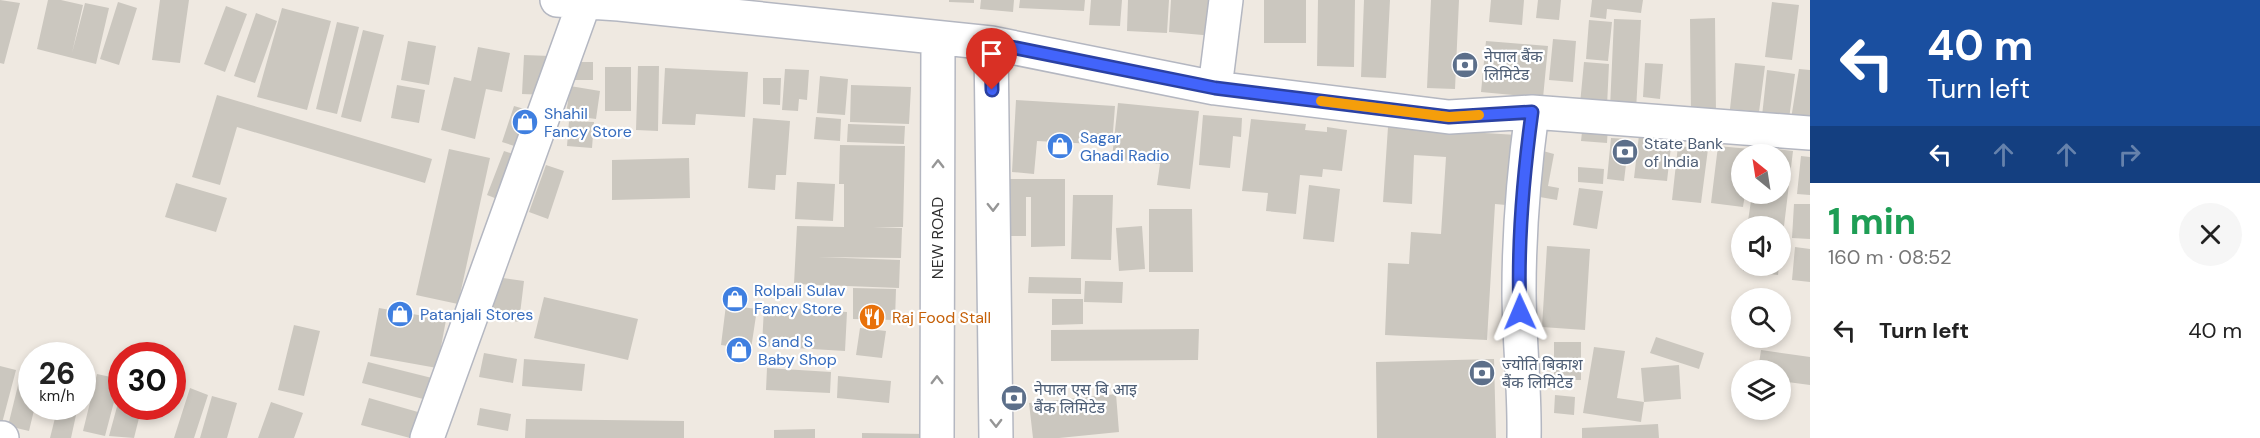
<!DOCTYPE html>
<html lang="en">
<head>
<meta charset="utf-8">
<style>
	body { margin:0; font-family:"DM Sans","Noto Sans Devanagari",sans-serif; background:#f6f6f6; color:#222; height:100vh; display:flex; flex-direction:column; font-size:22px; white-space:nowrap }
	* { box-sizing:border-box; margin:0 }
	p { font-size:20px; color:#767676 }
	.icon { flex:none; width:33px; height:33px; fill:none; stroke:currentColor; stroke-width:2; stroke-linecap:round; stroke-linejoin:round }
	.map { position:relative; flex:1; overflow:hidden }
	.sheet { display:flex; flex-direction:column; background:#fff; width:450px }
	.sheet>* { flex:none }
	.top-card { background:#1a4fa0; color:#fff; overflow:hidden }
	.needle { width:39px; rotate:330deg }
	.controls { position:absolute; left:1731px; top:144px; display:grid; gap:12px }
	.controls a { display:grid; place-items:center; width:60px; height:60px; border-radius:50%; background:#fff; box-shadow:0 3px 9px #0003; font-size:30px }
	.speed { position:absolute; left:18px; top:342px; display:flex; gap:12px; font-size:30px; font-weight:700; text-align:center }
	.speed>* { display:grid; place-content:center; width:78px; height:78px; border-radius:50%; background:#fff; box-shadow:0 3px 9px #0003; line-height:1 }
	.speed small { font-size:15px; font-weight:400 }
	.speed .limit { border:9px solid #d22; background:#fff; color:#111 }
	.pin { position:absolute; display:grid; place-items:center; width:51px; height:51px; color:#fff; margin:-62px -26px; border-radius:50% 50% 50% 0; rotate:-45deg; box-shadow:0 0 6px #0007 }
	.pin .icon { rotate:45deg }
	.me { position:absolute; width:66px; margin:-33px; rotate:359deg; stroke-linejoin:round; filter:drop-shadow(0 0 4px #0008) }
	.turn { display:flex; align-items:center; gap:21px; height:126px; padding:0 18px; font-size:27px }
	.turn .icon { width:78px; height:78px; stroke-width:2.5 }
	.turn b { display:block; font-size:42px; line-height:51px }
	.lanes { display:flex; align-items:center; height:57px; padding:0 18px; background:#0003; justify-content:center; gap:30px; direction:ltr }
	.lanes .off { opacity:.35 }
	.round { display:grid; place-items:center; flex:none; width:63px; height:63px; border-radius:32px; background:#f6f6f6 }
	.head { display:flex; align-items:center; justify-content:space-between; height:102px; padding:0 18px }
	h1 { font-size:36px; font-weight:800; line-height:45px; color:#1e9e55 }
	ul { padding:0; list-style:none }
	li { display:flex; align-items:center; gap:18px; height:90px; padding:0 18px }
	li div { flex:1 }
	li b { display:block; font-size:22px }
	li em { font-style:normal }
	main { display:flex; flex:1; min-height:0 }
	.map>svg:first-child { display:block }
</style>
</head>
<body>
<main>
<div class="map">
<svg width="1810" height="438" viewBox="0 0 1810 438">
	<rect width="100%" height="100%" fill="#efe9e1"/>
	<path fill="#cbc7bf" d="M0,0L20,3L4,64L0,63Z
		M48,0H61L83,5L72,53L85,3L109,8L96,64L37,49Z
		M160,0H189L180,63L152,60Z
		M949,0H974V3L949,2Z
		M981,0H1014L1013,12L980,9Z
		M1020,0H1085L1084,11L1019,8Z
		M1091,0H1122L1120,26L1089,25Z
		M1128,0H1169L1167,33L1127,31Z
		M1171,0H1217L1214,36L1169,32Z
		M1264,0H1306V43H1264Z
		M1318,0H1355L1354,67L1317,66Z
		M1364,0H1390L1386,78L1361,77Z
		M1431,0H1459L1455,89L1427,88Z
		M1491,0H1524L1522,25L1489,22Z
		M1538,0H1561L1559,20L1536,18Z
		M1592,0H1643L1641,13L1607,9L1606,19L1590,17Z
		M118,2L137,8L119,65L100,59Z
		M1772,2L1799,5L1792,60L1765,57Z
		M226,6L247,14L225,72L204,64Z
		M282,8L331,21L307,110L257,97Z
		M256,13L277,21L255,83L234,76Z
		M1715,18L1716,115H1691L1690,19Z
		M1614,19L1641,20L1636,110L1610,108Z
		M1589,20L1612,22L1608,61L1586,59Z
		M337,22L359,27L337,114L316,109Z
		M363,30L384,35L361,122L341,117Z
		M1553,39L1576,41L1573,82L1549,80Z
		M408,41L436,46L429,85L401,80Z
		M1486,41L1548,46L1543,98L1481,92Z
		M478,47L510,53L502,92L486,89L475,139L441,130L454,77L471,81Z
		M524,55L550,56L548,95L522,94Z
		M569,62H593V80H569Z
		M1584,62L1609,64L1607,106L1580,104Z
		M1645,63L1663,64L1660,99L1643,97Z
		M1735,63L1765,66L1759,112L1730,109Z
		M638,66H659L658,131L636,130Z
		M605,67H631V111H605Z
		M665,68L748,72L745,117L696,114L695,125L662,124Z
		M785,69L809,70L807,100L799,99L798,111L782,110Z
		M1799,69L1810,70V122L1791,119Z
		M1767,70L1795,74L1789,119L1762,116Z
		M820,76L848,79L845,115L817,113Z
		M763,78H781L780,105L763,104Z
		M397,85L425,90L419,123L391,118Z
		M851,85L911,87L909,124L850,122Z
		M570,86L600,91L596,119L566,115Z
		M217,95L432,159L425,183L237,127L220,185L192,177Z
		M1016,100L1115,106L1112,145L1037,141L1034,174L1012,172Z
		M1118,103L1199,111L1190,189L1157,185L1160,164L1112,158Z
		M514,106L535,112L524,149L502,142Z
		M1203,115L1242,118L1241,137L1233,136L1230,168L1199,165Z
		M816,117L841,119L840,141L814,139Z
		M753,118L790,121L786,175H776L775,190L748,188Z
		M1251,119L1306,124L1305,130L1327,132V127L1347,130L1342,171L1323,169L1322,177L1300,175L1296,214L1266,211L1268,193L1242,191Z
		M569,121L594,122L592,148L567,146Z
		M1583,123L1608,125L1607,143L1581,141Z
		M848,124L905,126L904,144L847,142Z
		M1388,127L1517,135L1514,176H1508L1506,205L1495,204L1487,340L1385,335L1388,263L1409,264L1411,232L1441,234L1446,157L1414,155L1412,204L1383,202Z
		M1639,135L1672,138L1667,181L1634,178Z
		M1611,138L1629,139L1624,181L1607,179Z
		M840,145L905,146L903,227H873L902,228L901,258L818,257L900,260L899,288L794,284L797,226L844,227V184H839Z
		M1678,146L1708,149L1701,203L1672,200Z
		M1718,146L1750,149V154H1742V194H1745L1743,207L1711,203Z
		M1757,147L1793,151L1784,226L1748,221L1752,194H1780V154H1756Z
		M449,149L490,158L458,304L416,295Z
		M504,151L522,157L505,202L487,195Z
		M1543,151L1554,154L1548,186L1559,188L1557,200L1534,196Z
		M1801,156L1810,157V195L1797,194Z
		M689,158L690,198L612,200V160Z
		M546,165L564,171L548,219L529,212Z
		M1578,167L1604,169L1603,184L1578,182Z
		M1009,179H1065V246L1031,247V197H1026V236H1009Z
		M797,182L835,184L833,221L795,219Z
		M176,183L227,198L216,232L165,217Z
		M1309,185L1340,189L1334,242L1303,239Z
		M1579,188L1603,191L1597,229L1573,225Z
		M1073,195H1113L1111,260L1071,259Z
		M1794,204H1810V239L1792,238Z
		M1149,209H1192L1193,272H1149Z
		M1748,223L1767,225V226H1748Z
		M1142,226L1145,269L1119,271L1116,228Z
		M1780,226L1784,227L1782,243H1780Z
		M1547,246L1590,249L1585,330L1542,327Z
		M1795,247L1810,249V282L1792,280Z
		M1743,266H1779L1778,275L1743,271Z
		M496,277L524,281L519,322L490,318Z
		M1029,277L1081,278V294L1028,293Z
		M1085,281L1123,282L1122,303L1084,302Z
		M853,288L896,289L895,320L853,319Z
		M544,297L638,319L628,360L534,338Z
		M1052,299H1083V324L1052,325Z
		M726,305L757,309L751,349L721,345Z
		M764,307L847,312L845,351L762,346Z
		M379,308L446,320L437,368L370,356Z
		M294,325L320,331L304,396L278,390Z
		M860,328L886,331L882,358L856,355Z
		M1199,329L1198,360L1051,361V330Z
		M1656,337L1704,353L1699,369L1650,353Z
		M1554,342H1581V380H1554Z
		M1594,347L1625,351L1617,398L1644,402L1641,422L1583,413Z
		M1761,350L1810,357V385L1780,381V370H1758Z
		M484,353L517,359L513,383L479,377Z
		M524,359L585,364L582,391L522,386Z
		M1494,359L1496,438H1377L1376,362Z
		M368,362L432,378L427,400L362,383Z
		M23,365L32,367V406H35L29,431L8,426Z
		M1679,365L1681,399L1644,402L1641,368Z
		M0,366L16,370L1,427H0Z
		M767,368L831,372L830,393L766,390Z
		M97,374L120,379L105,436L83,431Z
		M838,376L891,381L889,403L837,398Z
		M190,388L208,395L194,438H174Z
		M121,392L122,406H142L134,438L109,436Z
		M1116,394L1119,432L1059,438H1033L1029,403Z
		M1555,395L1575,397L1574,415L1554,413Z
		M212,396L237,403L227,438H200Z
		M369,398L418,412L410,438L361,425Z
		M271,402L303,413L294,438H258Z
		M58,406H78L71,438H50Z
		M480,408L511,414L508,431L477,425Z
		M526,419L684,421V438H525Z
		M1658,424L1659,438H1582V428Z
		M815,429V438H774V430Z
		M862,433L926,434V438H862Z"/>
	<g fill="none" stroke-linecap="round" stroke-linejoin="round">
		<defs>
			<path id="minor" d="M557,0L619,4L991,43L1215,88L1449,117L1532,112L1810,133
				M991,43L996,438
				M1215,88L1226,0
				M0,438H2
				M427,438L584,3
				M937,438L938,39
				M1524,438C1525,389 1519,340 1519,291C1519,231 1524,171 1532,112"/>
		</defs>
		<use href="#minor" stroke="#b4b7c1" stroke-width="36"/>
		<use href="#minor" stroke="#fff" stroke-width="33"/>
	</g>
	<defs><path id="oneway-chevron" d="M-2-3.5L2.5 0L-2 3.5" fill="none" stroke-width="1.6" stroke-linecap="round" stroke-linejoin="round" transform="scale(1.5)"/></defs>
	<g stroke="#969696">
		<use href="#oneway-chevron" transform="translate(938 164) rotate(-90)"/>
		<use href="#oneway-chevron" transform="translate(993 207) rotate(89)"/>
		<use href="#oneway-chevron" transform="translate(937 380) rotate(-90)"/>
		<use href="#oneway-chevron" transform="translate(996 423) rotate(89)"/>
	</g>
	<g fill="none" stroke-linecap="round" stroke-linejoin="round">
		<defs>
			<path id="route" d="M992,90L991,43L1215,88L1255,93L1449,117L1532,112C1523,178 1517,246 1520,312"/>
		</defs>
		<use href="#route" stroke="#2b41a3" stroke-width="15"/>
		<use href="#route" stroke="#4264fb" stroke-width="10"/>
		<path stroke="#f59e0b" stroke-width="10" d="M1321,101L1449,117L1479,115"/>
	</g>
	<defs>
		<symbol id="bank-disc" viewBox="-11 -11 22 22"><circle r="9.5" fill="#5c6f8a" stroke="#fff"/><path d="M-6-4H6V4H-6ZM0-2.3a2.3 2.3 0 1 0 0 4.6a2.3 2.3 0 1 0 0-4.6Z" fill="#fff"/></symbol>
		<symbol id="shop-disc" viewBox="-11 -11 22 22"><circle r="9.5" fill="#3f7fe0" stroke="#fff"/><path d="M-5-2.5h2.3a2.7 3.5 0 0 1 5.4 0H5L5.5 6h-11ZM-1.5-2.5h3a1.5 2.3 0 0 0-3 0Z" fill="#fff"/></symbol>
		<symbol id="restaurant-disc" viewBox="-11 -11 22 22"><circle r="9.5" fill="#e8710a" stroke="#fff"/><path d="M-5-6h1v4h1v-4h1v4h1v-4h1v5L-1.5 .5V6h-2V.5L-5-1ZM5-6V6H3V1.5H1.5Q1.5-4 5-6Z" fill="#fff"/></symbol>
	</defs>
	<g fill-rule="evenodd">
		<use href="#bank-disc" x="1450" y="50" width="30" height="30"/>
		<use href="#shop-disc" x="510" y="107" width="30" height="30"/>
		<use href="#shop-disc" x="1045" y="131" width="30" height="30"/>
		<use href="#bank-disc" x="1610" y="137" width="30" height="30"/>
		<use href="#shop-disc" x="720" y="284" width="30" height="30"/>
		<use href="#shop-disc" x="385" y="299" width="30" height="30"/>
		<use href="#restaurant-disc" x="857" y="302" width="30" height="30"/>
		<use href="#shop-disc" x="724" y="335" width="30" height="30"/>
		<use href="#bank-disc" x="1467" y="358" width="30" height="30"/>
		<use href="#bank-disc" x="999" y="383" width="30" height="30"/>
	</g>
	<g text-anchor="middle" stroke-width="4.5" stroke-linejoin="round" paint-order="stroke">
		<g font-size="16" fill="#4e5e75" stroke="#fff" text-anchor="start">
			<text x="1484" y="62">नेपाल बैंक<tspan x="1484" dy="18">लिमिटेड</tspan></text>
			<text x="1644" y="149">State Bank<tspan x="1644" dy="18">of India</tspan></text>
			<text x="1502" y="370">ज्योति बिकाश<tspan x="1502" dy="18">बैंक लिमिटेड</tspan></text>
			<text x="1034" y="395">नेपाल एस बि आइ<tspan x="1034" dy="18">बैंक लिमिटेड</tspan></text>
		</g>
		<g font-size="16" fill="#366cbe" stroke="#fff" text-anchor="start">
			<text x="544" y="119">Shahil<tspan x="544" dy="18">Fancy Store</tspan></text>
			<text x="1080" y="143">Sagar<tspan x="1080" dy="18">Ghadi Radio</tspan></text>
			<text x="754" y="296">Rolpali Sulav<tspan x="754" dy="18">Fancy Store</tspan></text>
			<text x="420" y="320">Patanjali Stores</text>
			<text x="758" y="347">S and S<tspan x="758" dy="18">Baby Shop</tspan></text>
		</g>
		<g font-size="16" fill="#2e2e2e" stroke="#fff">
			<text transform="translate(937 238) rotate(-90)" y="6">NEW ROAD</text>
		</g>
		<g font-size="16" fill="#c56008" stroke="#fff" text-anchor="start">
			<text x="892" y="323">Raj Food Stall</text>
		</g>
	</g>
</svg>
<div class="controls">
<a><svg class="needle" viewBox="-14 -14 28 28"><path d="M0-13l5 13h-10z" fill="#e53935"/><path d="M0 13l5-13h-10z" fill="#767676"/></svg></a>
<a><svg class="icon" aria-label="sound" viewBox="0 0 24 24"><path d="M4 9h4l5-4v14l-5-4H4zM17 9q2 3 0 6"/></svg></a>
<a><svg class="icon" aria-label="search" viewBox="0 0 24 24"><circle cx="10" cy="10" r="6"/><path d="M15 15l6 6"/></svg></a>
<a><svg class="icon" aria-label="layers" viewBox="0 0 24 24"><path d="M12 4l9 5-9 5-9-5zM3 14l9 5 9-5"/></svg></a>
</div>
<div class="speed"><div>26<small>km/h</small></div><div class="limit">30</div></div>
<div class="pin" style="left:992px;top:90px;background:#d93025"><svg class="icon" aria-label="arrive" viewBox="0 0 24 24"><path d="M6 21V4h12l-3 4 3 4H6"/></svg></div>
<svg class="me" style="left:1520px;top:312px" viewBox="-20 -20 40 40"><path d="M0-17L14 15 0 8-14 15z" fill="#4264fb" stroke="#fff" stroke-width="4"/></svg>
</div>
<section class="sheet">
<div class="top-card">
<div class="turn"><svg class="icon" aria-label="left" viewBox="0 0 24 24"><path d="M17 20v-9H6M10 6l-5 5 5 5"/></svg><div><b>40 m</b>Turn left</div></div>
<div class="lanes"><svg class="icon" aria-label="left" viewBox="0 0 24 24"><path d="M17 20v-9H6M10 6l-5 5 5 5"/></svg><svg class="icon off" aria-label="ahead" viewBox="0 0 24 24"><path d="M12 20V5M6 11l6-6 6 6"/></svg><svg class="icon off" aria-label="ahead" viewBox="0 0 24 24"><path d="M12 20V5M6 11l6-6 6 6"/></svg><svg class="icon off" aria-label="right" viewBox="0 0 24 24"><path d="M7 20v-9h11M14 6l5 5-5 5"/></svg></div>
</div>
<div class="head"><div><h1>1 min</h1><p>160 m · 08:52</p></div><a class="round"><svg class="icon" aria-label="close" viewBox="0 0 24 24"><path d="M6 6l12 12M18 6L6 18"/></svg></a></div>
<ul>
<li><svg class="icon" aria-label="left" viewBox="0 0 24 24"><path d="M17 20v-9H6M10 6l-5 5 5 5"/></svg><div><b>Turn left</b></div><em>40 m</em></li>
</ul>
</section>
</main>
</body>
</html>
